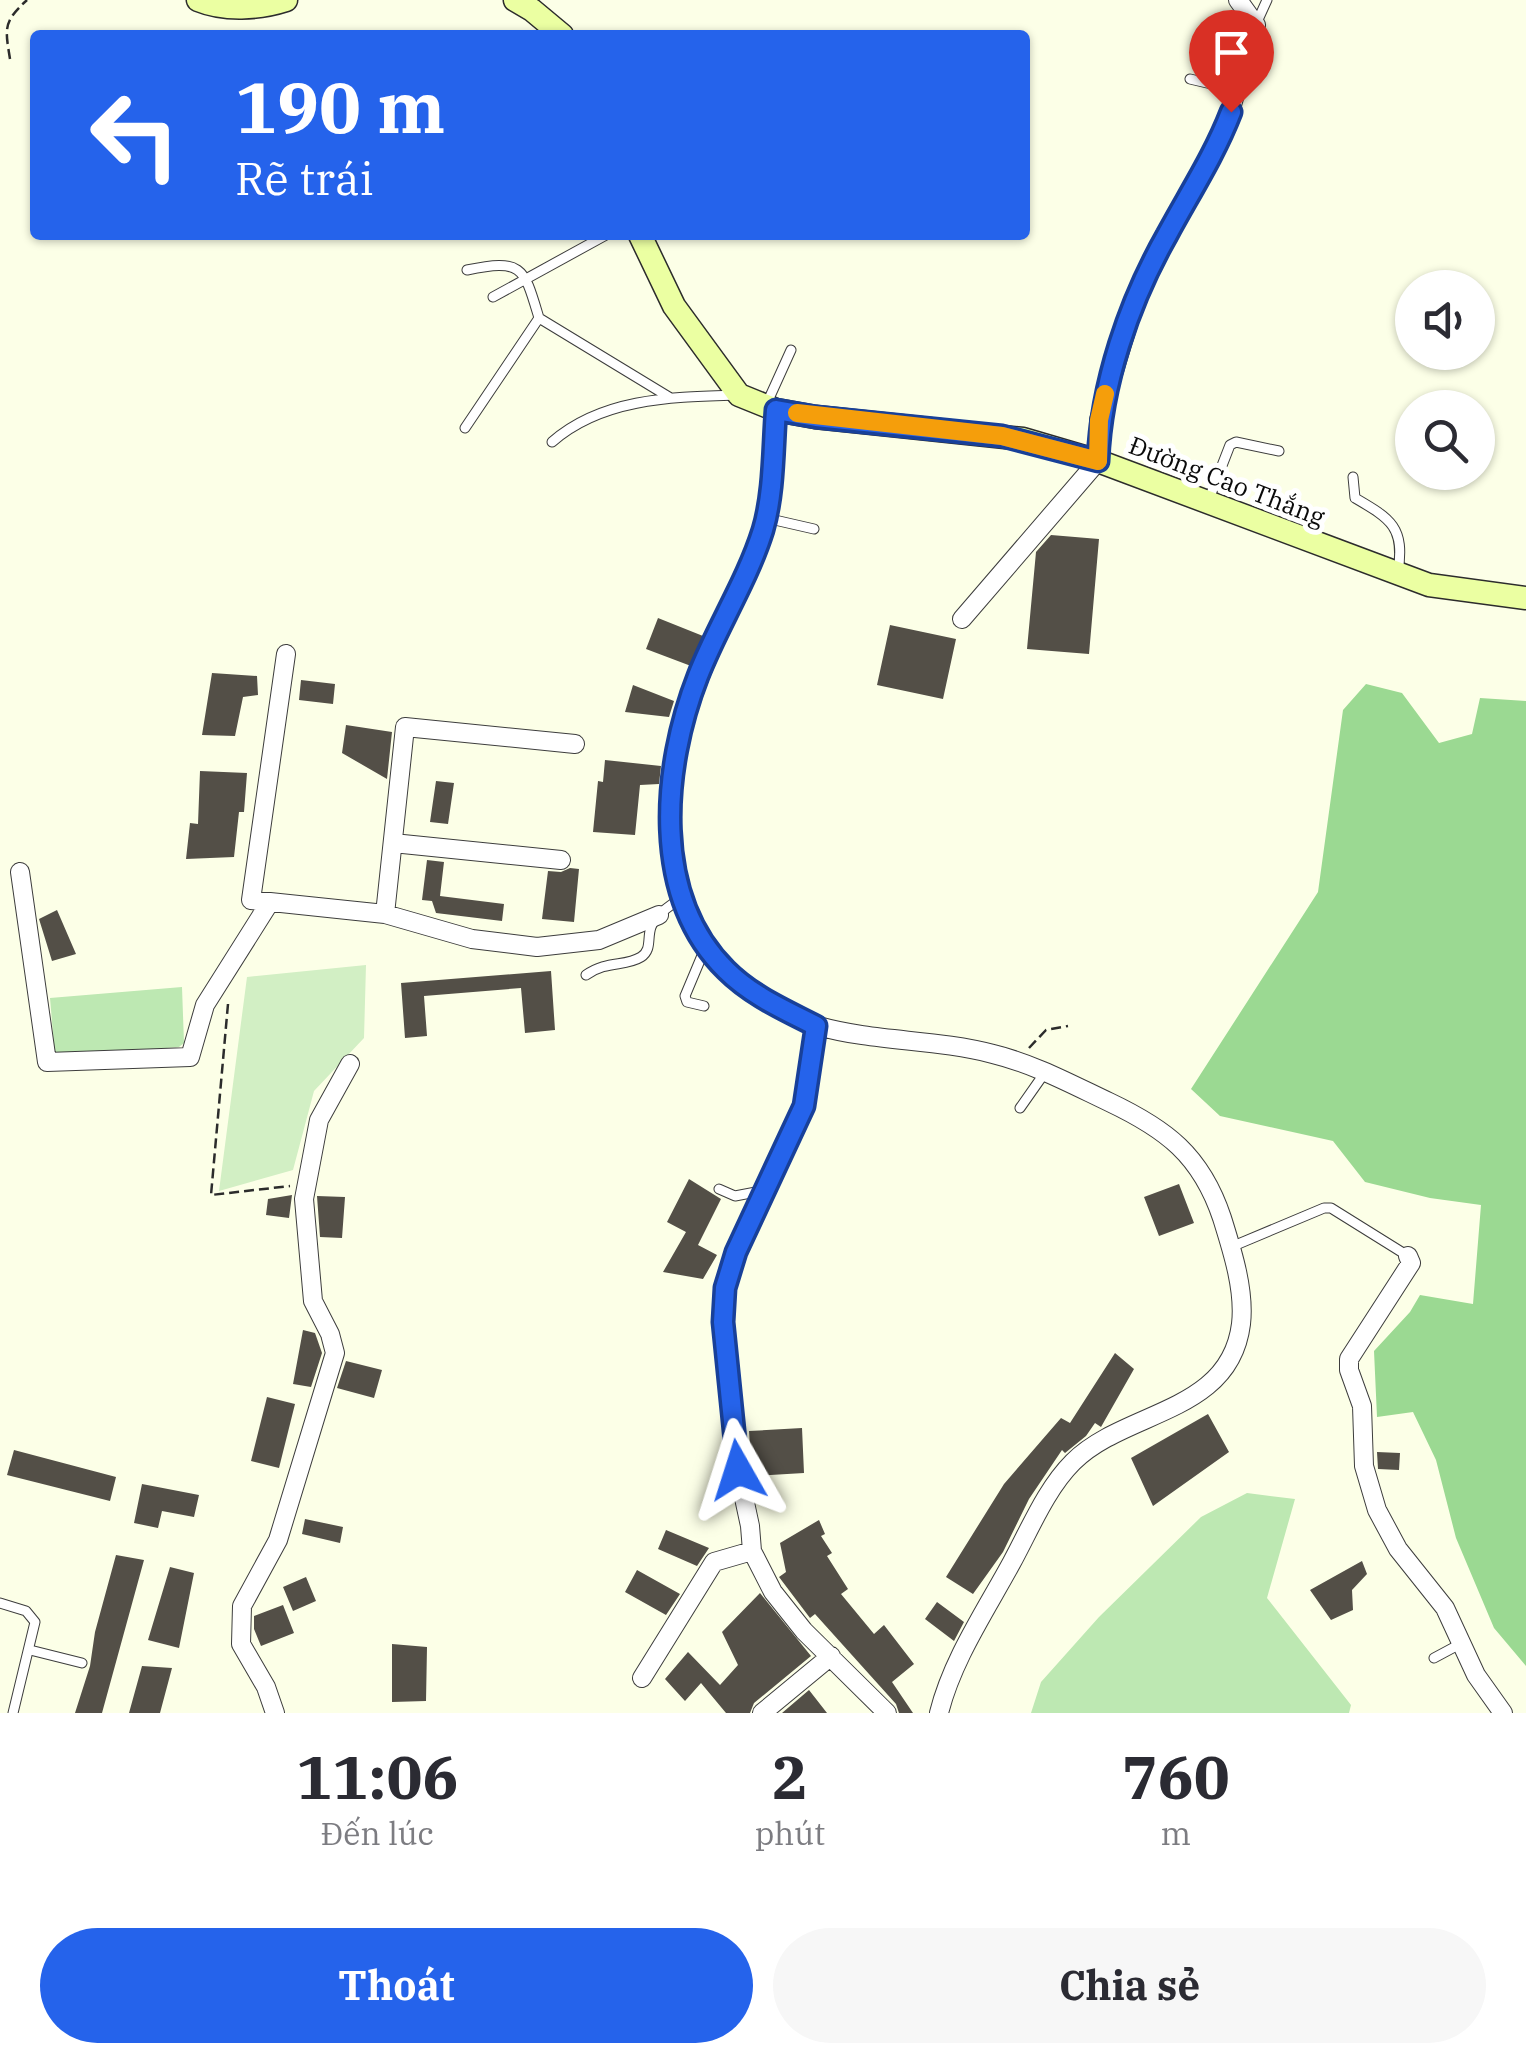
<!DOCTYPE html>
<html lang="vi">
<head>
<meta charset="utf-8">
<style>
	body { margin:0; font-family:"IBM Plex Serif",serif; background:#f7f7f7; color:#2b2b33; height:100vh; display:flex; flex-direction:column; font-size:38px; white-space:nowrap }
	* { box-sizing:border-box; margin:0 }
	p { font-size:32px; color:#7c7c81 }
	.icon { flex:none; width:55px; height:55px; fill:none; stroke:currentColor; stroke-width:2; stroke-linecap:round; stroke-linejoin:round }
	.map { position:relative; height:1713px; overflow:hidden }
	.details { display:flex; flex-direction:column; background:#fff; flex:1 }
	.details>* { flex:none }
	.guide { position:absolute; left:30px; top:30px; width:1000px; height:210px; border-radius:10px; box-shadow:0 2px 8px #0004; background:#2563eb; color:#fff; overflow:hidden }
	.tools { position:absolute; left:1395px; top:270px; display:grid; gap:20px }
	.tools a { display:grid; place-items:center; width:100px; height:100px; border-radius:50%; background:#fff; box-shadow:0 2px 8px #0004; font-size:50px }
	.pin { position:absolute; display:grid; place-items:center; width:85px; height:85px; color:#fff; margin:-102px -42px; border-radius:50% 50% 50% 0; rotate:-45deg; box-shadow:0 0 10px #0007 }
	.pin .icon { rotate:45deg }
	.me { position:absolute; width:110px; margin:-55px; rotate:354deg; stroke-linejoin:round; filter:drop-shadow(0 0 8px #0008) }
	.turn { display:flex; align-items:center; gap:35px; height:210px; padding:0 40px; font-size:45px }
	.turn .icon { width:130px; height:130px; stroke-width:2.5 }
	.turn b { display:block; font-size:70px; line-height:85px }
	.eta { display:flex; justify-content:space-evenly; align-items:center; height:170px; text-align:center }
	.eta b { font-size:60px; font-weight:800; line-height:70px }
	.cta { display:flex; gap:20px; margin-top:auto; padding:20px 40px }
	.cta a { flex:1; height:115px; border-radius:60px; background:#2563eb; color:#fff; font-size:40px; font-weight:800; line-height:115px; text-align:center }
	.cta a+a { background:#f7f7f7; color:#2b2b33 }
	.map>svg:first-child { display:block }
</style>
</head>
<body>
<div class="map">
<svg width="1526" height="1713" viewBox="0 0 1526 1713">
	<rect width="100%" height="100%" fill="#fcffe7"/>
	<path fill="#bde8b2" d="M182,987L184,1043L179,1047L55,1057L50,998Z
		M1247,1493L1295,1499L1267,1598L1351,1705L1349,1713H1031L1041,1682L1099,1617L1201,1517Z"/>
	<path fill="#9bd992" d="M1366,684L1402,693L1439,743L1472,734L1480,698L1526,701V1666L1494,1628L1456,1538L1436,1460L1413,1412L1377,1417L1374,1351L1410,1312L1420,1295L1473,1304L1481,1205L1430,1198L1365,1182L1333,1141L1220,1116L1191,1089L1318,892L1343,710Z"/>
	<path fill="#d2efc4" d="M366,965L364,1038L314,1091L293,1170L219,1191L247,977Z"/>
	<path fill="#534f47" d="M1051,535L1099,539L1089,654L1027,649L1036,552Z
		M658,618L703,636L691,666L646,649Z
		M890,625L956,639L943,699L877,685Z
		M212,673L257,676L258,695L243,697L235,736L202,735Z
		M301,680L335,684L333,704L299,700Z
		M633,685L674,701L669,717L625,712Z
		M346,725L392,732L387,779L342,753Z
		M605,760L661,766L659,784L640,785L635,835L593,832L598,781L603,782Z
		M200,771L247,773L244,812H239L234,857L186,859L190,823L198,824Z
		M436,781L454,783L448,824L430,822Z
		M427,860L444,862L440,896L504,904L502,921L436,913L432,901L422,900Z
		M570,868L579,869L574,922L542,919L548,871L561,872Z
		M57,910L76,954L52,961L39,919Z
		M551,971L555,1030L525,1033L521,988L424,996L427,1036L405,1038L401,983Z
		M689,1179L721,1199L698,1245L717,1255L703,1279L663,1272L686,1232L667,1222Z
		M1179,1184L1194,1223L1159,1236L1144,1197Z
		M292,1195L289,1218L266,1215L268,1199Z
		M317,1196L345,1197L342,1238L320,1237Z
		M303,1330L315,1333L322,1353L311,1387L293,1384Z
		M1115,1353L1134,1369L1101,1427L1095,1423L1086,1436L1065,1453L1062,1450L1029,1499L1003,1552L973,1594L946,1577L1004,1484L1061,1418L1070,1423Z
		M346,1361L382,1370L374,1398L337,1388Z
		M267,1397L295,1404L279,1468L251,1461Z
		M1208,1414L1229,1452L1153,1506L1131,1458Z
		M802,1428L804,1473L752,1476L749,1431Z
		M14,1450L116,1477L110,1501L7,1475Z
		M1377,1452L1400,1453L1399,1470L1378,1469Z
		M142,1484L199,1495L194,1517L162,1511L158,1528L134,1523Z
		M305,1519L343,1527L340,1543L302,1534Z
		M819,1520L825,1534L821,1536L832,1553L827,1556L848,1589L841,1594L874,1634L884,1625L914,1664L892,1682L913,1713H899L896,1704L815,1614L810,1618L779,1577L786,1572L780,1543Z
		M666,1530L709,1548L697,1566L658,1549Z
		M116,1555L144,1560L102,1713H75L90,1666L95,1632Z
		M1362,1561L1367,1574L1352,1590L1353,1610L1331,1620L1310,1590Z
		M170,1567L194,1573L179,1648L148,1640Z
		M637,1570L680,1594L666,1615L625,1592Z
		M306,1577L316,1601L293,1611L283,1587Z
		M760,1593L811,1656L754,1703L750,1713H726L701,1683L685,1701L665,1679L688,1652L720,1685L738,1665L722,1632Z
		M937,1602L964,1622L954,1641L925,1619Z
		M283,1605L294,1633L261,1646L254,1629V1616Z
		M392,1644L427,1647L426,1701L392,1702Z
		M142,1666L172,1668L160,1713H129Z
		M809,1690L827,1713H782Z"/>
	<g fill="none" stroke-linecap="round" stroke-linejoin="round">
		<defs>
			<path id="lane" d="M1257,22L1267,0
				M1190,79L1237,90
				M467,270C523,258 524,268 539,318
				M493,297L606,235
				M767,403L791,350
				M465,428L539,318L669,397
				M552,442C602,398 672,397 736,395
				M1353,477L1355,498C1391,519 1405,527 1398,572
				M1209,499L1230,445L1236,442L1279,451
				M766,518L814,529
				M586,975C607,960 625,967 641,957C652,950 647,938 651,927C656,914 670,906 681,898
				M704,1006L687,1002L685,996L706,946
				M1020,1108L1046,1071
				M719,1189L735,1196L756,1192L764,1195
				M1231,1247L1324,1208H1331L1408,1256
				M0,1603L26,1611L35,1622L13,1713
				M30,1650L82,1663
				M1434,1658L1462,1643"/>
			<path id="street" d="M776,410L768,509L763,531C731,615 681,691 673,783C664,882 688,960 781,1008C793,1014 806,1023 818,1026C875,1042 936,1039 993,1054C1034,1064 1071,1084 1109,1102C1166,1129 1201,1155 1222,1218C1232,1250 1245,1290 1241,1324C1230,1414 1125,1410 1073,1462C1046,1489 1030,1529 1012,1562C986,1610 952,1660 939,1713
				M962,619L1098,461L1099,420L1134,305L1165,237L1225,128L1256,25L1238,0
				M286,654L251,900L385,914L472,939L537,947L599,940L659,915
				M393,843L561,860
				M20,872L47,1062L190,1057L205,1005L270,902
				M385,914L405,727L575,744
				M816,1026L804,1106L737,1252L725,1288L723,1322L738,1470L750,1526L752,1551L773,1592L804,1631L887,1713
				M1408,1256L1411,1263L1349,1359V1370L1362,1406L1364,1466L1377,1510L1398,1549L1445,1608L1476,1675L1503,1713
				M642,1678L714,1562L752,1551
				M275,1713L266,1687L241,1644L242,1606L278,1540L335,1353L330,1334L313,1301L304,1199L319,1120L350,1064
				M762,1713L831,1656"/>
			<path id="secondary" d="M198,0C225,11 258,9 286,0
				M515,0L532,10L562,35
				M640,235L674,306L739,395L776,410L815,417L1023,439L1098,461L1429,585L1526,598"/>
		</defs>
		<use href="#lane" stroke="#3d3d3d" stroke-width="11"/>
		<use href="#street" stroke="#3d3d3d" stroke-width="20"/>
		<use href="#secondary" stroke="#2c2c2c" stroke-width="25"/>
		<path stroke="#2c2c2c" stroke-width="2.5" stroke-dasharray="10 5" stroke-linecap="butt" d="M10,59C5,28 3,22 27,0
			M228,1004L211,1195L290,1186
			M1029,1048L1046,1030L1068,1026"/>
		<use href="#lane" stroke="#fff" stroke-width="9"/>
		<use href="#street" stroke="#fff" stroke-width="18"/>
		<use href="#secondary" stroke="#ebffa2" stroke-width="22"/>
	</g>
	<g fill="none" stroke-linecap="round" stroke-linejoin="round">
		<defs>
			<path id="route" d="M738,1470L723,1322L725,1288L736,1252L804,1106L816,1026C785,1010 752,996 726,970C651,896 662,768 698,676C717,627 747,581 763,530C774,493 773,449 776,410L816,417L1002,436L1098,461C1101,384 1129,302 1167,235C1189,194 1214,156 1231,112"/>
		</defs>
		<use href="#route" stroke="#184099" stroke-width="25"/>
		<use href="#route" stroke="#2563eb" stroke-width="18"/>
		<path stroke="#f59e0b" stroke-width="18" d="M797,413L1002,436L1098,461L1099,420L1105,394"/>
	</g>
	<g text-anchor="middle" stroke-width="10" stroke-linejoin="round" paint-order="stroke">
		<g font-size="25" fill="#0a0a0a" stroke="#fff">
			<text transform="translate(1227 481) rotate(21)" y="9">Đường Cao Thắng</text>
		</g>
	</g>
</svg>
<div class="tools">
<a><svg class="icon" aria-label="sound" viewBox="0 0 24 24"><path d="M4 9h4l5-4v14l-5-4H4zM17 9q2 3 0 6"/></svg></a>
<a><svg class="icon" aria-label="search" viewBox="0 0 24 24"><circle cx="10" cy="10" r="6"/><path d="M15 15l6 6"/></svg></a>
</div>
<div class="pin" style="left:1231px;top:112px;background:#d93025"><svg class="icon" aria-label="arrive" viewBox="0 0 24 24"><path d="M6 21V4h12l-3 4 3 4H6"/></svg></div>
<svg class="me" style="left:738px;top:1470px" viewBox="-20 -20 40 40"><path d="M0-17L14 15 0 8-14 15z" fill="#2563eb" stroke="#fff" stroke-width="4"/></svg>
<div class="guide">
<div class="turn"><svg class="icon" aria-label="left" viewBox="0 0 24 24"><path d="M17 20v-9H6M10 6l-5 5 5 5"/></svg><div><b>190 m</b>Rẽ trái</div></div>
</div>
</div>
<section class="details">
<div class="eta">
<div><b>11:06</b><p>Đến lúc</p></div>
<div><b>2</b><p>phút</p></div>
<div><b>760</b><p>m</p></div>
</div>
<div class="cta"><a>Thoát</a><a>Chia sẻ</a></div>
</section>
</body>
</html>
